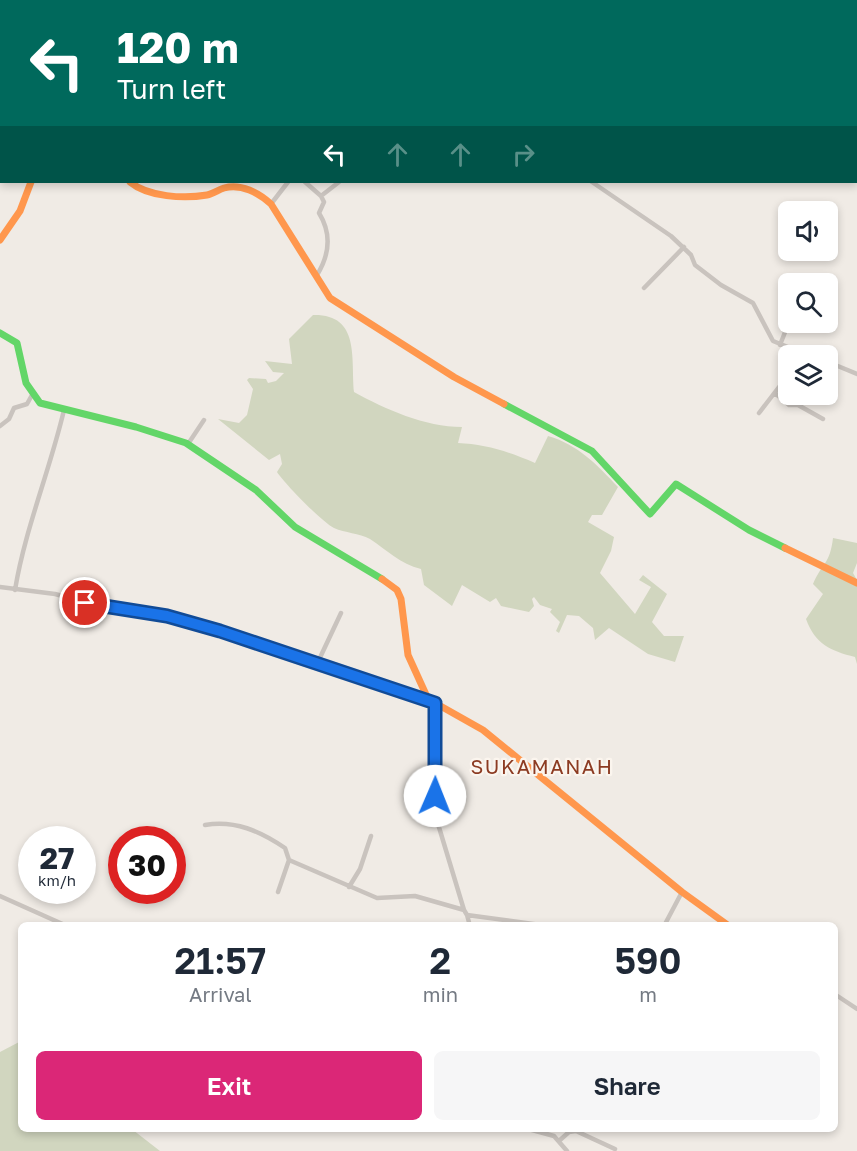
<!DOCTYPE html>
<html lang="en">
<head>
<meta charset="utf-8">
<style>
	body { margin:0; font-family:"Golos Text",sans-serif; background:#f6f6f7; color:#1f2937; height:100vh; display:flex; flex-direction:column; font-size:22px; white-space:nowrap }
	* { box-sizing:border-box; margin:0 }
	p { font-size:20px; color:#747a83 }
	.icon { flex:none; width:33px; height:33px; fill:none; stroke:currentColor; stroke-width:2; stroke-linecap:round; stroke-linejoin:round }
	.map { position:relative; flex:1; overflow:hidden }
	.side { position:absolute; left:18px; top:922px; width:820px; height:210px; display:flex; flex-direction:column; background:#fff; border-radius:9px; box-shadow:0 3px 9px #0003 }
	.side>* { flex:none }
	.top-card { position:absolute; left:0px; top:0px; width:858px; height:183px; box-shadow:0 3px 9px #0003; background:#00695c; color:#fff; overflow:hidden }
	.buttons { position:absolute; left:778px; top:201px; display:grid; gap:12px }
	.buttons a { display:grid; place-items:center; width:60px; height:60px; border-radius:9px; background:#fff; box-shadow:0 3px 9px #0003; font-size:30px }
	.speed { position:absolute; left:18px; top:826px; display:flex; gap:12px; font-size:30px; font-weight:700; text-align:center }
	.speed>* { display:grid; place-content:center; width:78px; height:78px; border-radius:50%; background:#fff; box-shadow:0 3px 9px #0003; line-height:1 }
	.speed small { font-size:15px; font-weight:400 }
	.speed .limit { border:9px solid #d22; background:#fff; color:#111 }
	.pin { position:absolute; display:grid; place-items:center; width:51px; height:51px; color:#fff; margin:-26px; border:3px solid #fff; border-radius:50%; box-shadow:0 2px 6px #0007 }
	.me { position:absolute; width:66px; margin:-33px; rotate:1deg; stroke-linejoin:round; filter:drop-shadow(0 0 4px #0008) }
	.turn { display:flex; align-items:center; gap:21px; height:126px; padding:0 18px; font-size:27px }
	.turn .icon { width:78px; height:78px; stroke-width:2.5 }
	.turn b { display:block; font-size:42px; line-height:51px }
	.lanes { display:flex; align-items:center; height:57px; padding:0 18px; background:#0003; justify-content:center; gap:30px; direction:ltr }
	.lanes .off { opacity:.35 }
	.eta { display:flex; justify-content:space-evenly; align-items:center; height:102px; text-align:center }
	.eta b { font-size:36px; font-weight:600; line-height:42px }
	.button { display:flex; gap:12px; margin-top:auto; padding:12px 18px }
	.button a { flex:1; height:69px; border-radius:9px; background:#db2777; color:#fff; font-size:24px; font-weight:600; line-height:69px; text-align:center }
	.button a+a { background:#f6f6f7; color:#1f2937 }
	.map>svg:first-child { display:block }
</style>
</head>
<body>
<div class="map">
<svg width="857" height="1151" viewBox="0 0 857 1151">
	<rect width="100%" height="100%" fill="#f0ebe5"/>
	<path fill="#d1d6bf" d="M313,315C360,314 351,357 354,392C385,409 425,427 462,427L458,443C485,444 510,452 535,463L548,436C579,445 597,465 618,487L602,515H592L588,522L614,537L611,551L600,573L635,614L651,587L639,580L643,575L667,594L652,622L664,636H684L675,662L648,654L609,628L595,640L593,628L579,616L567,615L559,633L556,631L560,622L550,612L552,609L540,605L534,597L532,599L534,606L529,612L501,606L496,598L490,602L462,585L452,606L424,585L421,569C400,564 387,550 370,539C359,533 345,533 334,528C322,522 284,483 277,472L282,464L280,454L269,460L218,419L239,423L247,415L253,389L247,380L249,378L266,379L268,383L276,381L284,373L273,372L265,361L292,364L289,339Z
		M833,538L857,543V563L853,573L857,580V664L855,657C831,651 815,644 806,619L823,594L813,584C822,563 830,564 833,538Z
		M21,1041V1130H133L160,1151H0V1052Z"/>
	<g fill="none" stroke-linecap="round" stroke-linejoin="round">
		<path stroke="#a1c2c1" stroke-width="1.5" d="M0,103L2,100
			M0,129V146"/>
		<path stroke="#c9c3be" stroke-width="4.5" d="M513,0L515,2
			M724,0L726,2
			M112,2L113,0
			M253,2L254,0
			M692,2V0
			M0,96L2,94
			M856,150H857
			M305,182L321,196L339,182
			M592,182L671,236L691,255L695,265L721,285L753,303L773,341L810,356
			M271,204L288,182
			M317,275C330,254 332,234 319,213L324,202L321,196
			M644,288L684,247
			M780,345L789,322
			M828,362L857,374
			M776,394L789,405H798L823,419
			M759,413L789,374
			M0,426L9,419L14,408L27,404L32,395
			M188,444L204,420
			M0,587L55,594L107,608L167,617L220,631L428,699
			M15,590C25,529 50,470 64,410
			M317,664L341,613
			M435,703V814L464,910L467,915L548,926
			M205,825C235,820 260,831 285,848L289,860
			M349,887L360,869L371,836
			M278,892L289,860L377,898L415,896L464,910
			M0,896L67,926
			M467,915L470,926
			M664,926L682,892
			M836,995L857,1009
			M532,1130L554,1136L567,1151
			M560,1140L569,1132L576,1131L615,1149"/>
		<path stroke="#63d668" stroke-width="7" d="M93,0V2
			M0,333L17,343L26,383L40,403L136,427L186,443L256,490L295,527L382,579
			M504,404L592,451L650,514L676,484L749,530L785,548"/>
		<path stroke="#ff974d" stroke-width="7" d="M130,182C148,197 184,199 207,195C213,194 218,190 224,188C241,183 259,193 271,204L330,298L454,377L504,404
			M0,240L20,211L31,182
			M785,548L857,583
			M382,579L397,590L401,599L408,655L428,699L483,730L682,892L729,926"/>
	</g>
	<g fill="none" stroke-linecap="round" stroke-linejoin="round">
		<defs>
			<path id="route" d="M85,603L167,616L220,631L435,703V796"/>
		</defs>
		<use href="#route" stroke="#114b97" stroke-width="15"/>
		<use href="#route" stroke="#1a73e8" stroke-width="10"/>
	</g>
	<g text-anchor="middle" stroke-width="4.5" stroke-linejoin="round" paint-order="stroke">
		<g font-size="20" letter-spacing="1.5" fill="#8c3b22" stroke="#fbf5ee">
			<text x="542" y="774">SUKAMANAH</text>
		</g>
	</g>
</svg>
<div class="buttons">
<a><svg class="icon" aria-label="sound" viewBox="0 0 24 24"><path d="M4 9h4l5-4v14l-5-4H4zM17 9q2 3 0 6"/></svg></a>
<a><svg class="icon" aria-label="search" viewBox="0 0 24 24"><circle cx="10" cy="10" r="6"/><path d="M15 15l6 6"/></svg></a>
<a><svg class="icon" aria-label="layers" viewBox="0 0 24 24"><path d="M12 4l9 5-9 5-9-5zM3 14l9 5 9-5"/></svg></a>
</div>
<div class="speed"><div>27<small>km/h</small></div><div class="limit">30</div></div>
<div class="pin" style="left:85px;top:603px;background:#d93025"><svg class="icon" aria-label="arrive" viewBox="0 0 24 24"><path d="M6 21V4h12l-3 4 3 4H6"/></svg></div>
<svg class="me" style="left:435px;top:796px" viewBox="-20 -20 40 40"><circle r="19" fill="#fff"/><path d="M0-13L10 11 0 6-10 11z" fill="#1a73e8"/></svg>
<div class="top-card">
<div class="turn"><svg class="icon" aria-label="left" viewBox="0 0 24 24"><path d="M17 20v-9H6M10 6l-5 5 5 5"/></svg><div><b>120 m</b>Turn left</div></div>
<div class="lanes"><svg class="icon" aria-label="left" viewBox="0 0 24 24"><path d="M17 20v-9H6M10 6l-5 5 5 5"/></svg><svg class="icon off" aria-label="ahead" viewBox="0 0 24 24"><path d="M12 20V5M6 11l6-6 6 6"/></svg><svg class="icon off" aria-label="ahead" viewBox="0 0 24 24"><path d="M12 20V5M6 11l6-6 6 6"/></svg><svg class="icon off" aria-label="right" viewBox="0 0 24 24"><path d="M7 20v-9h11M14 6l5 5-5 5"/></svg></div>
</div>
<section class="side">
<div class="eta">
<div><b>21:57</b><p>Arrival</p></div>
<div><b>2</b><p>min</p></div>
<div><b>590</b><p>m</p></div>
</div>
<div class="button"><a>Exit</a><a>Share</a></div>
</section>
</div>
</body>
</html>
